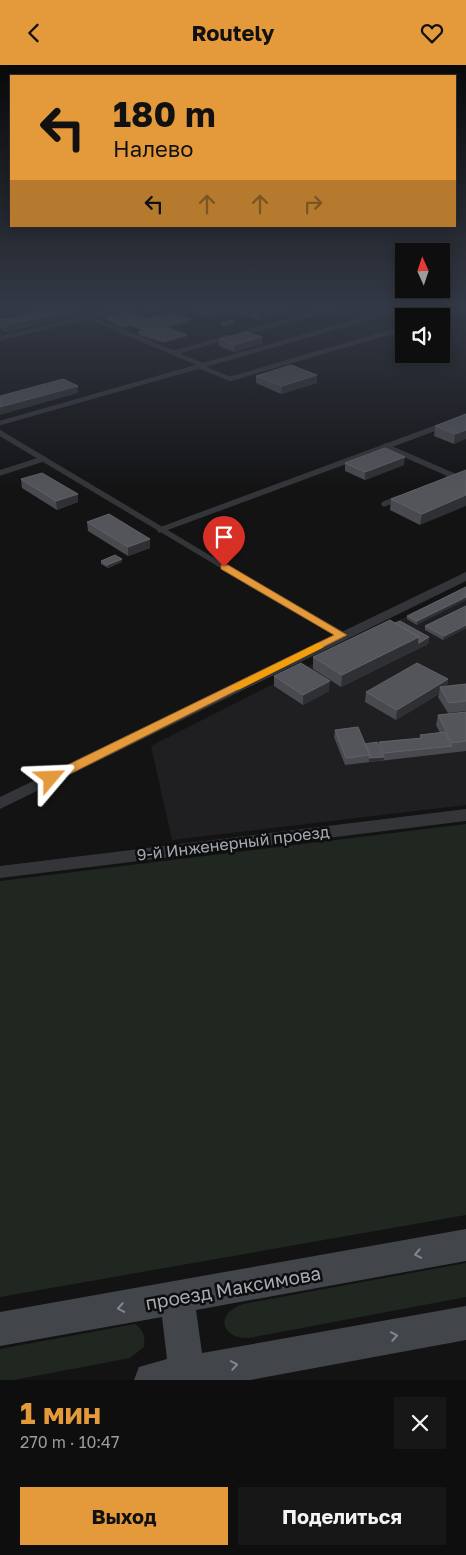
<!DOCTYPE html>
<html lang="ru">
<head>
<meta charset="utf-8">
<style>
	body { margin:0; font-family:"Golos Text",sans-serif; background:#171718; color:#f1f3f6; height:100vh; display:flex; flex-direction:column; font-size:19px; white-space:nowrap }
	* { box-sizing:border-box; margin:0 }
	p { font-size:16px; color:#9b9c9e }
	.icon { flex:none; width:28px; height:28px; fill:none; stroke:currentColor; stroke-width:2; stroke-linecap:round; stroke-linejoin:round }
	.map { position:relative; height:1315px; overflow:hidden }
	.drawer { display:flex; flex-direction:column; background:#0e0e0f; flex:1 }
	.drawer>* { flex:none }
	.hud { position:absolute; left:10px; top:10px; width:446px; height:152px; border-radius:0px; box-shadow:0 2px 12px #0003,0 0 0 1px #2e2e2f; background:#e4993b; color:#111; overflow:hidden }
	.needle { width:32px; rotate:357deg }
	.controls { position:absolute; left:395px; top:178px; display:grid; gap:10px }
	.controls a { display:grid; place-items:center; width:55px; height:55px; border-radius:0px; background:#0e0e0f; box-shadow:0 2px 12px #0003,0 0 0 1px #2e2e2f; font-size:25px }
	.pin { position:absolute; display:grid; place-items:center; width:42px; height:42px; color:#fff; margin:-51px -21px; border-radius:50% 50% 50% 0; rotate:-45deg; box-shadow:0 0 5px #0007 }
	.pin .icon { rotate:45deg }
	.me { position:absolute; width:55px; margin:-28px; rotate:64deg; stroke-linejoin:round; filter:drop-shadow(0 0 4px #0008) }
	.turn { display:flex; align-items:center; gap:18px; height:105px; padding:0 20px; font-size:22px }
	.turn .icon { width:65px; height:65px; stroke-width:2.5 }
	.turn b { display:block; font-size:35px; line-height:42px }
	.lanes { display:flex; align-items:center; height:48px; padding:0 20px; background:#0003; justify-content:center; gap:25px; direction:ltr }
	.lanes .off { opacity:.35 }
	.round { display:grid; place-items:center; flex:none; width:52px; height:52px; border-radius:0px; background:#171718 }
	.overview { display:flex; align-items:center; justify-content:space-between; height:85px; padding:0 20px }
	h1 { font-size:30px; font-weight:700; line-height:38px; color:#e4993b }
	.cta { display:flex; gap:10px; margin-top:auto; padding:10px 20px }
	.cta a { flex:1; height:58px; border-radius:0px; background:#e4993b; color:#111; font-size:20px; font-weight:700; line-height:58px; text-align:center }
	.cta a+a { background:#171718; color:#f1f3f6 }
	header { display:flex; justify-content:space-between; align-items:center; height:65px; padding:0 20px; background:#e4993b; color:#111; font-size:22px; font-weight:700 }
	.map>svg:first-child { display:block }
</style>
</head>
<body>
<header><svg class="icon" aria-label="back" viewBox="0 0 24 24"><path d="M15 5l-7 7 7 7"/></svg>Routely<svg class="icon" aria-label="heart" viewBox="0 0 24 24"><path d="M12 20l-8-8c-3-5 5-10 8-4 3-6 11-1 8 4z"/></svg></header>
<div class="map">
<svg width="466" height="1315" viewBox="0 0 466 1315">
	<rect width="100%" height="100%" fill="#131314"/>
	<path fill="#1f1f21" d="M466,521V740L172,775L151,681Z"/>
	<path fill="#1f2720" d="M466,759V1150L0,1232V816Z
		M466,1198V1232L249,1273C220,1274 215,1248 243,1239Z
		M135,1259C144,1266 145,1271 144,1282L130,1293L14,1315H0V1284Z"/>
	<g fill="none" stroke-linecap="round" stroke-linejoin="round">
		<path stroke="#3a3c40" stroke-width="1" stroke-dasharray="1 2" stroke-linecap="butt" d="M0,247L29,241"/>
		<path stroke="#343539" stroke-width="4.5" d="M263,241L299,253
			M441,251L466,244
			M89,252L137,241
			M240,269L342,241
			M0,273L89,252L202,300
			M173,288L229,272
			M199,301L230,314L404,263
			M0,358L411,241
			M438,362L443,360"/>
		<path stroke="#343539" stroke-width="5.5" d="M0,368L251,518
			M385,381L454,411L447,414
			M0,408L43,394
			M384,439L399,433
			M160,465L441,361"/>
		<path stroke="#343539" stroke-width="7" d="M249,517L342,570"/>
		<path fill="#343539" fill-rule="evenodd" d="M466,507V516L0,744V732Z
			M466,744V756L0,813V801Z"/>
		<path fill="#424549" fill-rule="evenodd" d="M466,1164V1196L196,1245L202,1288L466,1241V1275L250,1315H134L139,1302L167,1294L162,1252L0,1281V1247Z"/>
	</g>
	<path fill="#494a4f" d="M193,241H277L278,249L258,255L235,247L210,254L193,248Z
		M76,251L7,267L0,263V255Z
		M105,252L147,254H191V257L168,263L187,270V272L164,278L138,270V267L143,266L131,261L123,263L105,254Z
		M221,258L234,259L225,262L221,260Z
		M262,272V279L234,287L219,281V274Z
		M317,310V318L281,329L256,318V311Z
		M466,349L454,379L434,371L435,361Z
		M345,398L404,400L365,415L345,406Z
		M466,405L420,460L390,445L391,434Z
		M21,414L78,437L57,445L22,423Z
		M87,457L150,483L128,491L88,466Z
		M101,496L122,497L108,503L101,499Z
		M466,522L417,560L407,554V551Z
		M466,541V563L443,575L425,565V561Z
		M395,558L429,572L428,579L341,622L313,604V592Z
		M274,611L329,626L303,640L274,621Z
		M448,614L447,621L466,619V646L448,648L438,632L439,629L396,655L365,637L366,627Z
		M466,647V686L345,700L334,672L335,665L365,679L378,680L379,677L420,673V670L440,668L436,660L438,650Z"/>
	<path fill="#2f3033" d="M112,241H121L112,243Z
		M228,241H235V247L210,254V245Z
		M278,241V249L258,255V246Z
		M158,242V244L149,246V244Z
		M76,245V251L7,267L6,260Z
		M191,254V257L165,264V261Z
		M234,257V259L225,262V259Z
		M131,259V261L123,263V261Z
		M187,270V272L164,278L163,276Z
		M262,272V279L234,287V280Z
		M317,310V318L281,329L282,321Z
		M78,321V328L0,350V342Z
		M466,365V374L454,379L455,369Z
		M405,392L404,400L365,415V407Z
		M78,429V437L57,445L56,436Z
		M466,430V441L420,460L422,449Z
		M150,474V483L128,491V482Z
		M122,494V497L108,503L107,500Z
		M466,532V535L417,560V556Z
		M466,560V563L443,575L444,571Z
		M419,572L418,584L341,622L342,610Z
		M429,572L428,579L418,584L419,578Z
		M448,614L447,624L440,622L439,629L396,655L397,645Z
		M330,616L329,626L303,640V630Z
		M384,692V695L369,697V693Z"/>
	<path fill="#53555a" stroke="#606268" d="M63,241H66L76,245L6,260L0,257V255Z
		M153,241L158,242L149,244L145,242Z
		M196,241H228L210,245Z
		M241,241H278L258,246Z
		M128,247L147,254L174,248L191,254L165,261L187,270L163,276L138,267L146,265L131,259L123,261L105,252Z
		M230,255L234,257L225,259L221,258Z
		M247,267L262,272L234,280L219,274Z
		M291,300L317,310L282,321L256,311Z
		M63,314L78,321L0,342V331Z
		M466,349V365L455,369L435,361Z
		M385,383L405,392L365,407L345,398Z
		M466,405V430L422,449L391,434Z
		M42,408L78,429L56,436L21,414Z
		M109,449L150,474L128,482L87,457Z
		M115,490L122,494L107,500L101,496Z
		M466,522V532L417,556L407,551Z
		M466,541V560L444,571L425,561Z
		M390,555L419,572L342,610L313,592Z
		M400,556L429,572L419,578V572L395,558Z
		M301,598L330,616L303,630L274,611Z
		M417,598L448,614L397,645L366,627Z
		M466,619V636L449,638L440,622Z
		M466,647V676L452,678L438,650Z
		M358,662L370,690L346,693L335,665Z
		M445,667L452,681L384,688L379,677L422,673L420,670Z
		M377,677L384,692L369,693L370,690L365,679Z"/>
	<defs><path id="oneway-chevron" d="M-2-3.5L2.5 0L-2 3.5" fill="none" stroke-width="1.6" stroke-linecap="round" stroke-linejoin="round" transform="scale(1.25)"/></defs>
	<g stroke="#82878f">
		<use href="#oneway-chevron" transform="translate(418 1189) rotate(169)"/>
		<use href="#oneway-chevron" transform="translate(121 1243) rotate(170)"/>
		<use href="#oneway-chevron" transform="translate(394 1271) rotate(-10)"/>
		<use href="#oneway-chevron" transform="translate(234 1300) rotate(-10)"/>
	</g>
	<linearGradient id="sky" x2="0" y2="1"><stop stop-color="#0a0a0b"/><stop offset="0.57" stop-color="#333945"/><stop offset="1" stop-color="#333945" stop-opacity="0"/></linearGradient>
	<rect width="466" height="425" fill="url(#sky)"/>
	<path fill="#e4993b" stroke="#946326" d="M221,500H228L347,570L56,716H47L45,713L47,710L334,570L221,504Z"/>
	<path fill="#f59e0b" d="M318,578L324,581L322,583L240,624L236,625L231,622Z"/>
	<g text-anchor="middle" stroke-width="5" stroke-linejoin="round" paint-order="stroke">
		<g font-size="16" fill="#a5abb4" stroke="#0e0e0f">
			<text transform="translate(233 778) rotate(-7)" y="6">9-й Инженерный проезд</text>
		</g>
		<g font-size="19" fill="#a5abb4" stroke="#0e0e0f">
			<text transform="translate(233 1223) rotate(-10)" y="7">проезд Максимова</text>
		</g>
	</g>
</svg>
<div class="controls">
<a><svg class="needle" viewBox="-14 -14 28 28"><path d="M0-13l5 13h-10z" fill="#e53935"/><path d="M0 13l5-13h-10z" fill="#9b9c9e"/></svg></a>
<a><svg class="icon" aria-label="sound" viewBox="0 0 24 24"><path d="M4 9h4l5-4v14l-5-4H4zM17 9q2 3 0 6"/></svg></a>
</div>
<div class="pin" style="left:224px;top:502px;background:#d93025"><svg class="icon" aria-label="arrive" viewBox="0 0 24 24"><path d="M6 21V4h12l-3 4 3 4H6"/></svg></div>
<svg class="me" style="left:51px;top:713px" viewBox="-20 -20 40 40"><path d="M0-17L14 15 0 8-14 15z" fill="#e4993b" stroke="#fff" stroke-width="4"/></svg>
<div class="hud">
<div class="turn"><svg class="icon" aria-label="left" viewBox="0 0 24 24"><path d="M17 20v-9H6M10 6l-5 5 5 5"/></svg><div><b>180 m</b>Налево</div></div>
<div class="lanes"><svg class="icon" aria-label="left" viewBox="0 0 24 24"><path d="M17 20v-9H6M10 6l-5 5 5 5"/></svg><svg class="icon off" aria-label="ahead" viewBox="0 0 24 24"><path d="M12 20V5M6 11l6-6 6 6"/></svg><svg class="icon off" aria-label="ahead" viewBox="0 0 24 24"><path d="M12 20V5M6 11l6-6 6 6"/></svg><svg class="icon off" aria-label="right" viewBox="0 0 24 24"><path d="M7 20v-9h11M14 6l5 5-5 5"/></svg></div>
</div>
</div>
<section class="drawer">
<div class="overview"><div><h1>1 мин</h1><p>270 m · 10:47</p></div><a class="round"><svg class="icon" aria-label="close" viewBox="0 0 24 24"><path d="M6 6l12 12M18 6L6 18"/></svg></a></div>
<div class="cta"><a>Выход</a><a>Поделиться</a></div>
</section>
</body>
</html>
